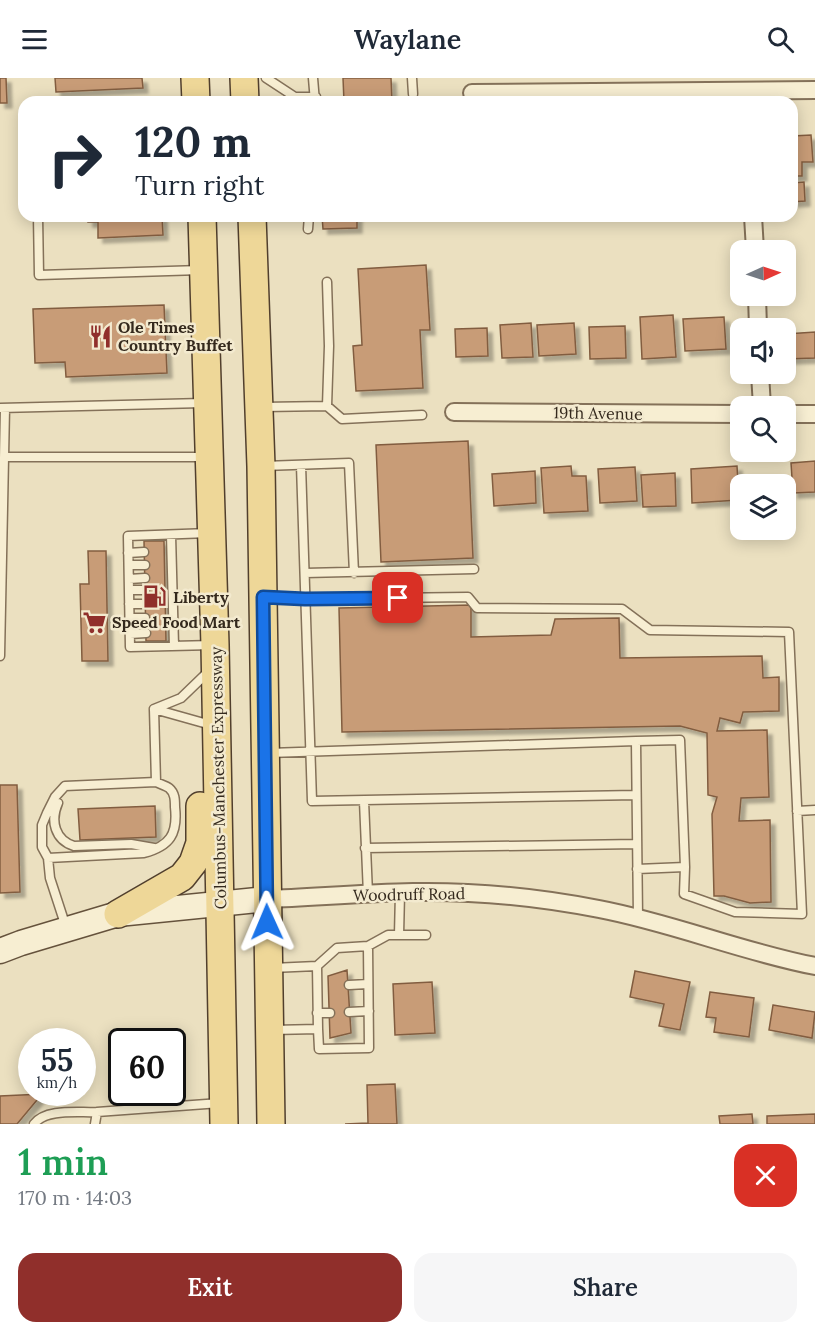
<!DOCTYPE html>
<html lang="en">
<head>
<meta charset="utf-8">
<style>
	body { margin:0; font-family:Lora,serif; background:#f6f6f7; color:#1f2937; height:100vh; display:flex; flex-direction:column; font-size:22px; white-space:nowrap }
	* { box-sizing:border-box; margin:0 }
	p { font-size:20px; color:#747a83 }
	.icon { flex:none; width:33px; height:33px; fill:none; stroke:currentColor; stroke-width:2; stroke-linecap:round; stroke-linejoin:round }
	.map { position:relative; height:1046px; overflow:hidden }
	.side { display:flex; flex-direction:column; background:#fff; flex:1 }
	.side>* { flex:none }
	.top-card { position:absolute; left:18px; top:18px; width:780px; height:126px; border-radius:18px; box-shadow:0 3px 15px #0003; background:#fff; color:#1f2937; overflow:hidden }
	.needle { width:39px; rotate:87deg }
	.buttons { position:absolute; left:730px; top:162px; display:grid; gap:12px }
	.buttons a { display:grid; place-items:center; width:66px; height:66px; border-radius:12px; background:#fff; box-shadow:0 3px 15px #0003; font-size:30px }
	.speed { position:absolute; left:18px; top:950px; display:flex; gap:12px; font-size:30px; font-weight:700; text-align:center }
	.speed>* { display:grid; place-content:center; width:78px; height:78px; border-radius:50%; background:#fff; box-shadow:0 3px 15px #0003; line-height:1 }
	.speed small { font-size:15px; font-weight:400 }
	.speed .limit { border:3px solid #111; border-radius:9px; background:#fff; color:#111 }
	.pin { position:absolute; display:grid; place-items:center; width:51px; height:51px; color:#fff; margin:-26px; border-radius:12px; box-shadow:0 3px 9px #0006 }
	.me { position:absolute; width:66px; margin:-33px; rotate:359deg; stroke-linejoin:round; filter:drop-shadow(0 0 4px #0008) }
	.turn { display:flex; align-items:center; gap:21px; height:126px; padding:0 18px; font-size:27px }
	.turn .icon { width:78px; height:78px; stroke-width:2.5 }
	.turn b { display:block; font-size:42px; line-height:51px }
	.round { display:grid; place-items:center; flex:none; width:63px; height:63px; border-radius:18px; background:#f6f6f7 }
	.headline { display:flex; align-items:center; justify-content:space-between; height:102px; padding:0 18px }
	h1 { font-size:36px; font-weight:600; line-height:45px; color:#1e9e55 }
	.cta { display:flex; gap:12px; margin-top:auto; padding:12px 18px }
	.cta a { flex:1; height:69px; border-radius:18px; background:#902f2b; color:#fff; font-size:24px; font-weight:600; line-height:69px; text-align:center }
	.cta a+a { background:#f6f6f7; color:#1f2937 }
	header { display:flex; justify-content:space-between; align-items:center; height:78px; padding:0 18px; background:#fff; font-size:27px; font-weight:600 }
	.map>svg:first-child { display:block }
</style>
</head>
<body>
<header><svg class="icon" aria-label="menu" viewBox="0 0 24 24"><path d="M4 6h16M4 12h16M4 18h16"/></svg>Waylane<svg class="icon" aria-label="search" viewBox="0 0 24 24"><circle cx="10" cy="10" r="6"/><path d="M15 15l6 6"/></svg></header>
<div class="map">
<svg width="815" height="1046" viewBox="0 0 815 1046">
	<defs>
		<filter id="shadow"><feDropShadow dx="5" dy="5" stdDeviation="1.5" flood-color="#0004"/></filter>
	</defs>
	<rect width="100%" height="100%" fill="#ebe0c0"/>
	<path fill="#c89c77" stroke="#825d40" stroke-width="1.5" filter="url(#shadow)" d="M0,0H6L7,25H0Z
		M55,0H142L143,10L56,14Z
		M343,0H391L392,24H344Z
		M811,57L813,84H802V98H792V58Z
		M804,104L805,123L792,124V105Z
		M88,138H162L163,157L98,160V144H88Z
		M322,138H357V150L323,151Z
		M426,187L430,252H420L423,310L356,313L353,268L362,267L358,191Z
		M164,227L167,295L66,299L65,284L35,285L33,231Z
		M673,237L676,279L642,281L640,239Z
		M724,239L726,271L685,273L683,241Z
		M531,245L533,279L502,280L500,247Z
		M574,245L576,276L539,278L537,247Z
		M625,248L626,280L590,281L589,249Z
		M487,250L488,278L456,279L455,251Z
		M815,254V280L786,281V256Z
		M468,363L473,480L381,484L376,367Z
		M815,383V414L793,415L791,385Z
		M571,388L572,398H586L588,433L544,435L541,390Z
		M737,388L739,422L692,425L691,391Z
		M635,389L637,423L600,425L598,391Z
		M535,393L536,425L494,428L492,396Z
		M675,395L676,428L643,429L641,397Z
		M144,463H164L166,563H146Z
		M88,473H106L108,583H82L80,506H89Z
		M471,527V559L551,557L555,541L619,540L620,580L762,578L763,600L779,599V633L743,634L740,645L720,640L717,653L767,652L769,719L741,720L739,743L770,742L771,824L750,825L724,818H714L712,736L717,719L708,717L707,655L680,648L342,654L339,530Z
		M0,707H17L20,814L0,815Z
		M155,728L156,759L80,762L78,731Z
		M347,892L351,955L330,960L328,898Z
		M635,893L690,904L680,952L659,948L664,926L630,919Z
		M432,904L435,955L395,957L393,906Z
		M710,914L754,920L749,959L714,954L716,940L706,939Z
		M773,927L815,934L812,960L769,952Z
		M395,1006L397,1046H345L368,1045L367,1007Z
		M42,1016L17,1046H0V1018Z
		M752,1036L753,1046H720L719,1038Z
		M815,1036V1046H767V1038Z"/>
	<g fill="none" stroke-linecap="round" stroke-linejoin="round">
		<defs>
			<path id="lane" d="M266,0L295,19L289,24
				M313,0L315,24
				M412,0L413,16
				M295,19H316
				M38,138L39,197L201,192
				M308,151L309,138
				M327,328L329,268L327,204
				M263,329L327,328L342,341L422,337
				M0,330L203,325
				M4,379H205
				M301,387L312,723L636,717
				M264,388L349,385L354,495
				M209,455L128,458L130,569L213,567
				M171,457L174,568
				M128,475L144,474
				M129,487H145
				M305,495L474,491
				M129,501L145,500
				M129,512H145
				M266,519L305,521L468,519L477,530L622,531L650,552L789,554L802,836L735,834L684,816L685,789
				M129,526H145
				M130,540H145
				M130,556L146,555
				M0,578L5,330
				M154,631L181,620L209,593
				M154,631L156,704
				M154,631L211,647
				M636,663L680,662L685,789L637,791
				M269,675L636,663L638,839
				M364,723L368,816
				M58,725C50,743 55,762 74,768L131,766L154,770
				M797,733L815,732
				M365,770L637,766
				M48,780L144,775C170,768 178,756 175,729C175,722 175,715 169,710C166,708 160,706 156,704L65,708L55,719L47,735L42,747V769L48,780L50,800L66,849
				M399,857H426
				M272,890L317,888
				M349,907L368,906
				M349,934L369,933
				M317,935H330
				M318,951L317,888L337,870L368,868
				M272,952L318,951L319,971L369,970L368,868L388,857H399L400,815
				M34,1046C46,1030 79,1035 97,1034
				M95,1046L97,1034L220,1025"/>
			<path id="street" d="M472,15L815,12
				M753,138L755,172
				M757,218L758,250
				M760,296L762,328
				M454,334L741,336
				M786,336H815
				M267,821C316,819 364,815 413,814C475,813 538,819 599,831C673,845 742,874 815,888"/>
			<path id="secondary" d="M0,873L21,865L118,836L267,821"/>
			<path id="primary" d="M195,0L196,24
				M244,0L245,24
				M202,138L215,567L224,1046
				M252,138L261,388L271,1046
				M118,836L182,799L193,785L200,765V728"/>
		</defs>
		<use href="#lane" stroke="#847159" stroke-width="11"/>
		<use href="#street" stroke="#847159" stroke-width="20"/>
		<use href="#secondary" stroke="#65523c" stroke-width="27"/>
		<use href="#primary" stroke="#513f2d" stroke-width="30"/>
		<use href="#lane" stroke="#f7eed2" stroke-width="8"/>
		<use href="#street" stroke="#f7eed2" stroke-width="16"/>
		<use href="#secondary" stroke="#f7eed2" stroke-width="24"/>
		<use href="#primary" stroke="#eed798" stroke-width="27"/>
	</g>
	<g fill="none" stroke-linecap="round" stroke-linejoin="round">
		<defs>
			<path id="route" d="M267,844L263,519L305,521L398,520"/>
		</defs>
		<use href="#route" stroke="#114b97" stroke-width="15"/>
		<use href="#route" stroke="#1a73e8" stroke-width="10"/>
	</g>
	<defs>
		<symbol id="restaurant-bare" viewBox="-9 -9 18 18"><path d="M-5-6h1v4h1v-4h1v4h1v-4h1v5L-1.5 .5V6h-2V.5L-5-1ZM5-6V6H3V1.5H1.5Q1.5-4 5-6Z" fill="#902f2b" stroke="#f3eacf" stroke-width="2.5" paint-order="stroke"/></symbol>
		<symbol id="fuel-bare" viewBox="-9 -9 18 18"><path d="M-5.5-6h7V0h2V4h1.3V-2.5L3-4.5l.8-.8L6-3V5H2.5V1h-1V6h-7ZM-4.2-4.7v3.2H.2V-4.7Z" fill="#902f2b" stroke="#f3eacf" stroke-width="2.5" paint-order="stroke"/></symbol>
		<symbol id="supermarket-bare" viewBox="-9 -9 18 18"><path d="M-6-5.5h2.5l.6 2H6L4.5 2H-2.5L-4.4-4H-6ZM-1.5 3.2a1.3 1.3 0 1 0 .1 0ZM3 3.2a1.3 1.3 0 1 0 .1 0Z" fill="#902f2b" stroke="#f3eacf" stroke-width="2.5" paint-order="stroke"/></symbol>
	</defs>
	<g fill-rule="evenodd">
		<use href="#restaurant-bare" x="84" y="242" width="33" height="33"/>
		<use href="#fuel-bare" x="138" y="502" width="33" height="33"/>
		<use href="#supermarket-bare" x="78" y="528" width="33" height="33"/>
	</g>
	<g text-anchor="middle" stroke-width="5" stroke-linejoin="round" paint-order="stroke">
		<g font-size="16" font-weight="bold" fill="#34291d" stroke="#f3eacf" text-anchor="start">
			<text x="118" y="255">Ole Times<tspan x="118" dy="18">Country Buffet</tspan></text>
			<text x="173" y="525">Liberty</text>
			<text x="112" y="550">Speed Food Mart</text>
		</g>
		<g font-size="16" fill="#34291d" stroke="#f3eacf">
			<text transform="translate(598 335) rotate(1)" y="6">19th Avenue</text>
			<text transform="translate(218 700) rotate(-91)" y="6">Columbus-Manchester Expressway</text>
			<text transform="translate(409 816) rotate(-1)" y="6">Woodruff Road</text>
		</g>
	</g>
</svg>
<div class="buttons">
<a><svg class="needle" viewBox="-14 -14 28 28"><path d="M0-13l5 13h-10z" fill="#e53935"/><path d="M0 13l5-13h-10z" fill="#747a83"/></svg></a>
<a><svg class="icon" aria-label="sound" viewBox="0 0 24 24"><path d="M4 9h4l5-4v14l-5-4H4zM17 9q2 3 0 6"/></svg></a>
<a><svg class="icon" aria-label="search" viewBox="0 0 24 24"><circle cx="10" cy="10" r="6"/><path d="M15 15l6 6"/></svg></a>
<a><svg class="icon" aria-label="layers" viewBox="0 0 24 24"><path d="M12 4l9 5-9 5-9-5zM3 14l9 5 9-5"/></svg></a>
</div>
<div class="speed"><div>55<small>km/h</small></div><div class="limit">60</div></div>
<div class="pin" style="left:398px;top:520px;background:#d93025"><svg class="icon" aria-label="arrive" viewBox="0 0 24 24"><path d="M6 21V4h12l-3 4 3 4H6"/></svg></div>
<svg class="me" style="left:267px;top:844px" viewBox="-20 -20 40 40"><path d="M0-17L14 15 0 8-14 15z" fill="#1a73e8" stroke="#fff" stroke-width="4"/></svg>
<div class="top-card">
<div class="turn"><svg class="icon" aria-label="right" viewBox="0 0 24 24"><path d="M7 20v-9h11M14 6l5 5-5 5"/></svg><div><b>120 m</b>Turn right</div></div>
</div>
</div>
<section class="side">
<div class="headline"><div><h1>1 min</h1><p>170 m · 14:03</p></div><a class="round" style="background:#d93025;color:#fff"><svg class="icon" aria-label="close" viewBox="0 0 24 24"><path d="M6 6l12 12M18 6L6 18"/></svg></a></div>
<div class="cta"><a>Exit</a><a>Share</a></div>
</section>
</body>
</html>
